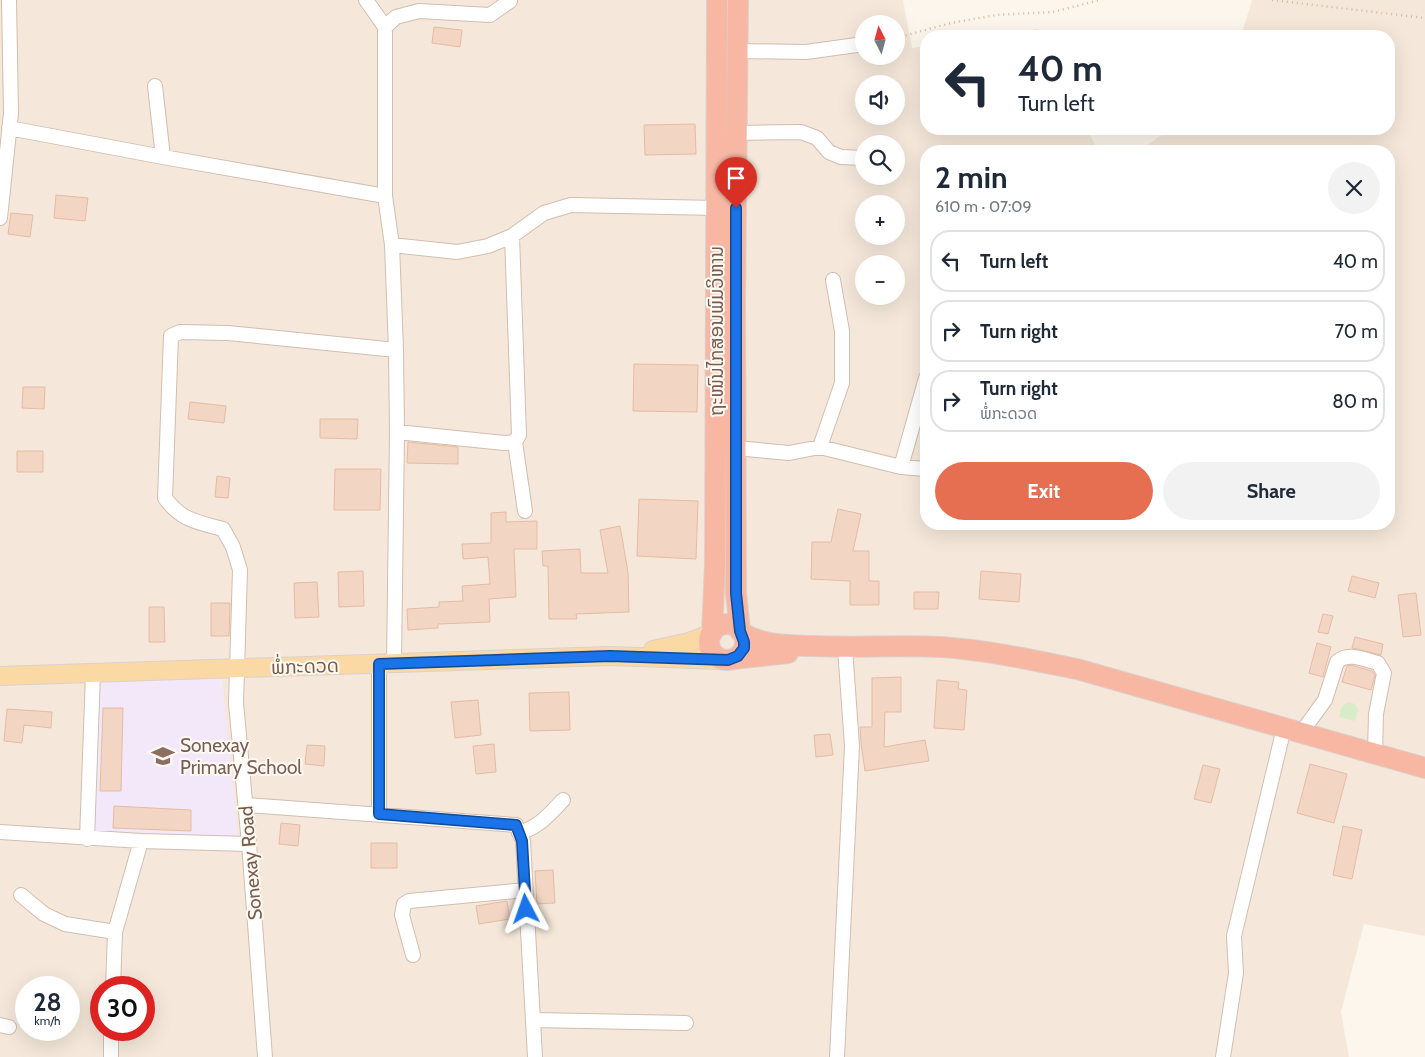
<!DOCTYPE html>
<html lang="en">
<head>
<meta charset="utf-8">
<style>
	body { margin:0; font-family:Cabin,"Noto Sans Lao",sans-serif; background:#f2f2f3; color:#1f2937; height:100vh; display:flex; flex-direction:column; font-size:19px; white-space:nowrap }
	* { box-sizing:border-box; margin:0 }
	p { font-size:16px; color:#747a83 }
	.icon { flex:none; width:28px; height:28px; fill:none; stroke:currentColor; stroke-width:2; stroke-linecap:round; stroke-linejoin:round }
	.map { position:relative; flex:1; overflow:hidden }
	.panel { position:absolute; left:920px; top:145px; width:475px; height:385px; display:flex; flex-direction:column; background:#fff; border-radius:20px; box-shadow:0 5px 20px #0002 }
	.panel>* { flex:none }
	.top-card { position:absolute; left:920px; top:30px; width:475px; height:105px; border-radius:20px; box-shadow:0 5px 20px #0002; background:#fff; color:#1f2937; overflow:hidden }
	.needle { width:32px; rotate:354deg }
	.buttons { position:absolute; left:855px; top:15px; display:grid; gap:10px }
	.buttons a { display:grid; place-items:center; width:50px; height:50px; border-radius:50%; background:#fff; box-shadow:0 5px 20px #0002; font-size:25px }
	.speed { position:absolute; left:15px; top:976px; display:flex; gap:10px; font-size:25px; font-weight:700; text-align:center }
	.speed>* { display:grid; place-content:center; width:65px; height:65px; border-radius:50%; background:#fff; box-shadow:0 5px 20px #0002; line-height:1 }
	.speed small { font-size:12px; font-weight:400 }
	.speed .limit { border:8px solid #d22; background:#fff; color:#111 }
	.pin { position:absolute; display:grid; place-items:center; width:42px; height:42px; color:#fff; margin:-51px -21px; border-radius:50% 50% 50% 0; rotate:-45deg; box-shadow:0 0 5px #0007 }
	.pin .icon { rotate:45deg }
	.me { position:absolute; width:55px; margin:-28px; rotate:356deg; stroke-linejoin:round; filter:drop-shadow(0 0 4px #0008) }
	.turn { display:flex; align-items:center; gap:18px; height:105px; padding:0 15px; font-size:22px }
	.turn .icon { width:65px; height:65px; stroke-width:2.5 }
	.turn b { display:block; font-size:35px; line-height:42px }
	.round { display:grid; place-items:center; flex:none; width:52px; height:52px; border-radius:26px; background:#f2f2f3 }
	.overview { display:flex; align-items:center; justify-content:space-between; height:85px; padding:0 15px }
	h1 { font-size:30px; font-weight:700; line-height:38px }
	.primary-button { display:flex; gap:10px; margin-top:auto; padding:10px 15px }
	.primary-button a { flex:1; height:58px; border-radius:30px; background:#e76f51; color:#fff; font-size:20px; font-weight:700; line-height:58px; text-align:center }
	.primary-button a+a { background:#f2f2f3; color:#1f2937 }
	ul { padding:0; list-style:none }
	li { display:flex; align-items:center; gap:15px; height:62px; margin:0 10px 8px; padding:0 5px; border:2px solid #e0e1e3; border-radius:20px }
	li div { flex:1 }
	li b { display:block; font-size:19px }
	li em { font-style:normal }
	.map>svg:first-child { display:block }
</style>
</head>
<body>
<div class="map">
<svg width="1425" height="1057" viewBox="0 0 1425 1057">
	<rect width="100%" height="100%" fill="#fdf6ec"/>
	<path fill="#f5e8da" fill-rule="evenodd" d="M0,0H903L912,48L926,46V129H1087L1098,151H926V524H1389V151H1139L1170,129H1389V36H1241L1252,0H1425V936L1364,924L1341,1012L1349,1057H0ZM864,24H896V56H864ZM864,84H896V116H864ZM864,144H896V176H864ZM864,204H896V236H864ZM864,264H896V296H864ZM26,988H69V1030H26ZM101,988H144V1030H101Z
		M1038,29L1042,36H991Z"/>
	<path fill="#f3e8fa" d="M222,679L238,837L94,831L100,681Z"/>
	<path fill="#d8ecc9" d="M1348,702L1355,704L1358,710L1355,721L1339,717L1342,706Z"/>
	<path fill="#f3d5c3" stroke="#e6bba3" d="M434,27L462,30L460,47L432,43Z
		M695,124L696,154L645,155L644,125Z
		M56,195L88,198L85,221L54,218Z
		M11,213L33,215L30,237L8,234Z
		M634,364L698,365L697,412L633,411Z
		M23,387H45L44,409L22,408Z
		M190,402L226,406L224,423L188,419Z
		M320,419H358L357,439L320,438Z
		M408,442L458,447V464L407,463Z
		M17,451H43V472H17Z
		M335,469H381L380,510H334Z
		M217,476L230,478L228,498L215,497Z
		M639,499L698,501L696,559L637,556Z
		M838,509L861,514L853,551H869V581H879V605H850V581L811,579L812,542H831Z
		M506,512V522L537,521V549H514L516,597L489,599L490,622L438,624V628L408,630L407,609L439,607V602L463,601L462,586L490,584L488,557L463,559L462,544L491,543V513Z
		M620,526L628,572L629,612L576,614L577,619H549L548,566H543L542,551L580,549L581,573H608L600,530Z
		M363,571L364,606L339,607L338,572Z
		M981,571L1021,574L1019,602L979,599Z
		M1352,576L1379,583L1375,598L1348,591Z
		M317,582L319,617L295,618L294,583Z
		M914,592H939L938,609H914Z
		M1416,593L1421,635L1403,637L1398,595Z
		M211,603H230L229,636H211Z
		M149,607H164L165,642H149Z
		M1323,614L1333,616L1328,634L1318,632Z
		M1355,637L1383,644L1381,655L1352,648Z
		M1317,643L1331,647L1323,677L1309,673Z
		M1351,665L1372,671L1375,675L1371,690L1342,682L1347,666Z
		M901,677V712H885L884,747L925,740L929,761L865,771L861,743L860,727H872V678Z
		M937,680L959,682L958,689L967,690L964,730L934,728Z
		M569,692L570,730L530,731L529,693Z
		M478,700L481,735L455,738L451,702Z
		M103,708H123L121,791H100Z
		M7,709L52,712L51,728L24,725L22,743L4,741Z
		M830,734L833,755L816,757L814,735Z
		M494,744L496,772L476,774L473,746Z
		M307,745L325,746L324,766L305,764Z
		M1310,764L1347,774L1334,823L1297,813Z
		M1203,765L1220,769L1211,803L1194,799Z
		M114,806L191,810V831L113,828Z
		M281,823L300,825L298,846L279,844Z
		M1343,826L1362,830L1352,879L1333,875Z
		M371,843H397V868H371Z
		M553,870L555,903L537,904L535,871Z
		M507,901L510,919L479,924L476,906Z"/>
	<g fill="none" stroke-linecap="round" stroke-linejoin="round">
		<defs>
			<path id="minor" d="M366,0L385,27V196L392,245L396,350L397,432L394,663
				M385,27L396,17L419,11L490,15L510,1
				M738,51L806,52L864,44
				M155,86L163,157
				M9,128L163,157L385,196
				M737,133L801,132L817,138L829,152L841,157L864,158
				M0,218L11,113L9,0
				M392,245L457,252L488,246L512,236L544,213L571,205L717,208
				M397,432L504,443L515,442L519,435L512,236
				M515,442L525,511
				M820,447L842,383V331L833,280
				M736,448L789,453L820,447L901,467L926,469
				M901,467L926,378
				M379,664V814
				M1301,733L1325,700L1337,662C1348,651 1365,660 1378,663L1384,673L1376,714L1375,754
				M246,805L516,825L523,841L535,1057
				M0,832L141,841L249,844
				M519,833C540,826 548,816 563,800
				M87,839L93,673
				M21,895L44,914L65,924L115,932
				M413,955L402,915L404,904L409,901L525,890
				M113,988L115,932L141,841
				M534,1020L686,1023
				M0,1025L9,1027
				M111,1057V1030
				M265,1057L249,844L236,703L240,570L233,547L223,529C197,522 182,521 165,498L171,336L180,332L228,333L396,350
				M837,1057L852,746L845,648
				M1223,1057L1236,973L1234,936L1284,728"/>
			<path id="major" d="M653,650L689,642L711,634
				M0,676L610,656L723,660"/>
			<path id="highway" d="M738,0L735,302L736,593L740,631
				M709 642a18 18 0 1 1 36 0a18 18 0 1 1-36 0Z
				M712,633L715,564L717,0
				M742,633C764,646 787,645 812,646C855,648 898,645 941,647C987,650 1032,660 1077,669L1425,768
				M733,659L788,653"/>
		</defs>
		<use href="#minor" stroke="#d1beb0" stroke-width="16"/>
		<use href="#major" stroke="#dad1cd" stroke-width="20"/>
		<use href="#highway" stroke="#dad1cd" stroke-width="22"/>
		<path stroke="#d9b8a5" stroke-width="2.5" stroke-dasharray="1 4" stroke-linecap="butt" d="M1272,0L1425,18
			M896,38L951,23L996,15L1053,12L1100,0"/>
		<use href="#minor" stroke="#fff" stroke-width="14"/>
		<use href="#major" stroke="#fbd9a5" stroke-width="18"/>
		<use href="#highway" stroke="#f7b7a3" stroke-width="20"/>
	</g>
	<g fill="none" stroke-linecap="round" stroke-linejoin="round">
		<defs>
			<path id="route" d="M526,909L522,841L516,825L379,814V664L610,656L728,660L738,656L744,648V642L740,631L736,593V208"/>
		</defs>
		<use href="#route" stroke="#114b97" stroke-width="12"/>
		<use href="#route" stroke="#1a73e8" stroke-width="9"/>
	</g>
	<defs>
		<symbol id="school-bare" viewBox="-9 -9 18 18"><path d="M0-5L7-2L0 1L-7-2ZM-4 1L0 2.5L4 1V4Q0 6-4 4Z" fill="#8d6e63" stroke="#fffaf3" stroke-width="2.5" paint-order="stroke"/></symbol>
	</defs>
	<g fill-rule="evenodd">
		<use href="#school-bare" x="147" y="740" width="32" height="32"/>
	</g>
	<g text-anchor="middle" stroke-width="4" stroke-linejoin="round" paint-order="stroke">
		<g font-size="19" fill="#7a5c4d" stroke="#fffaf3">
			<text transform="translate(716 331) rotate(-90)" y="7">ຖະໜົນໄກສອນພົມວິຫານ</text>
			<text transform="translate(305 666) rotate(-2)" y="7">ພໍ່ກະດວດ</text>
			<text transform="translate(250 863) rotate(-95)" y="7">Sonexay Road</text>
		</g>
		<g font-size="19" fill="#785e54" stroke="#fffaf3" text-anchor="start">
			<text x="180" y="752">Sonexay<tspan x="180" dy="22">Primary School</tspan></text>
		</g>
	</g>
</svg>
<div class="buttons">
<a><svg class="needle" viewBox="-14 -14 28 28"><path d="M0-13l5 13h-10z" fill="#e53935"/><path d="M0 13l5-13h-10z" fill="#747a83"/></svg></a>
<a><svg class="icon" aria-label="sound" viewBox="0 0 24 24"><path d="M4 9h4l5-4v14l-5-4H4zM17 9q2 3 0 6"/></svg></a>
<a><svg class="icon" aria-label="search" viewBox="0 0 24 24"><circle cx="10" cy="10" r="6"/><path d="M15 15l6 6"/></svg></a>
<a>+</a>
<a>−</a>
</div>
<div class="speed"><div>28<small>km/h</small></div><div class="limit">30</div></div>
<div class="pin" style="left:736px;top:208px;background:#d93025"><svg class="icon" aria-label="arrive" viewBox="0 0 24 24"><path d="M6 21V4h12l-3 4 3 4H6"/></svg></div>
<svg class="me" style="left:526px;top:909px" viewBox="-20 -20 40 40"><path d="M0-17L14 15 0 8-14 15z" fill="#1a73e8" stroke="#fff" stroke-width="4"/></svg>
<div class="top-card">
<div class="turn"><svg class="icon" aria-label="left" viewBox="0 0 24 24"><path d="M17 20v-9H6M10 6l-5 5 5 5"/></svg><div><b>40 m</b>Turn left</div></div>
</div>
<section class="panel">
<div class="overview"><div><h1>2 min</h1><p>610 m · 07:09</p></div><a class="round"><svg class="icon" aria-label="close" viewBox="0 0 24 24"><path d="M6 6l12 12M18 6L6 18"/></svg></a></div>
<ul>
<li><svg class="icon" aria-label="left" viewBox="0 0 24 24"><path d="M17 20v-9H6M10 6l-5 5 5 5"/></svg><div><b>Turn left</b></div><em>40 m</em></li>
<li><svg class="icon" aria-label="right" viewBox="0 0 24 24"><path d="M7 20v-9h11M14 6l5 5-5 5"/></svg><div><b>Turn right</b></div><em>70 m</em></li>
<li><svg class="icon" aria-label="right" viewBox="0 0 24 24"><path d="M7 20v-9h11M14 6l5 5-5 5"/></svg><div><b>Turn right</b><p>ພໍ່ກະດວດ</p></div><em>80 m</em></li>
</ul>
<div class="primary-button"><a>Exit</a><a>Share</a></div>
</section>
</div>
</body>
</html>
